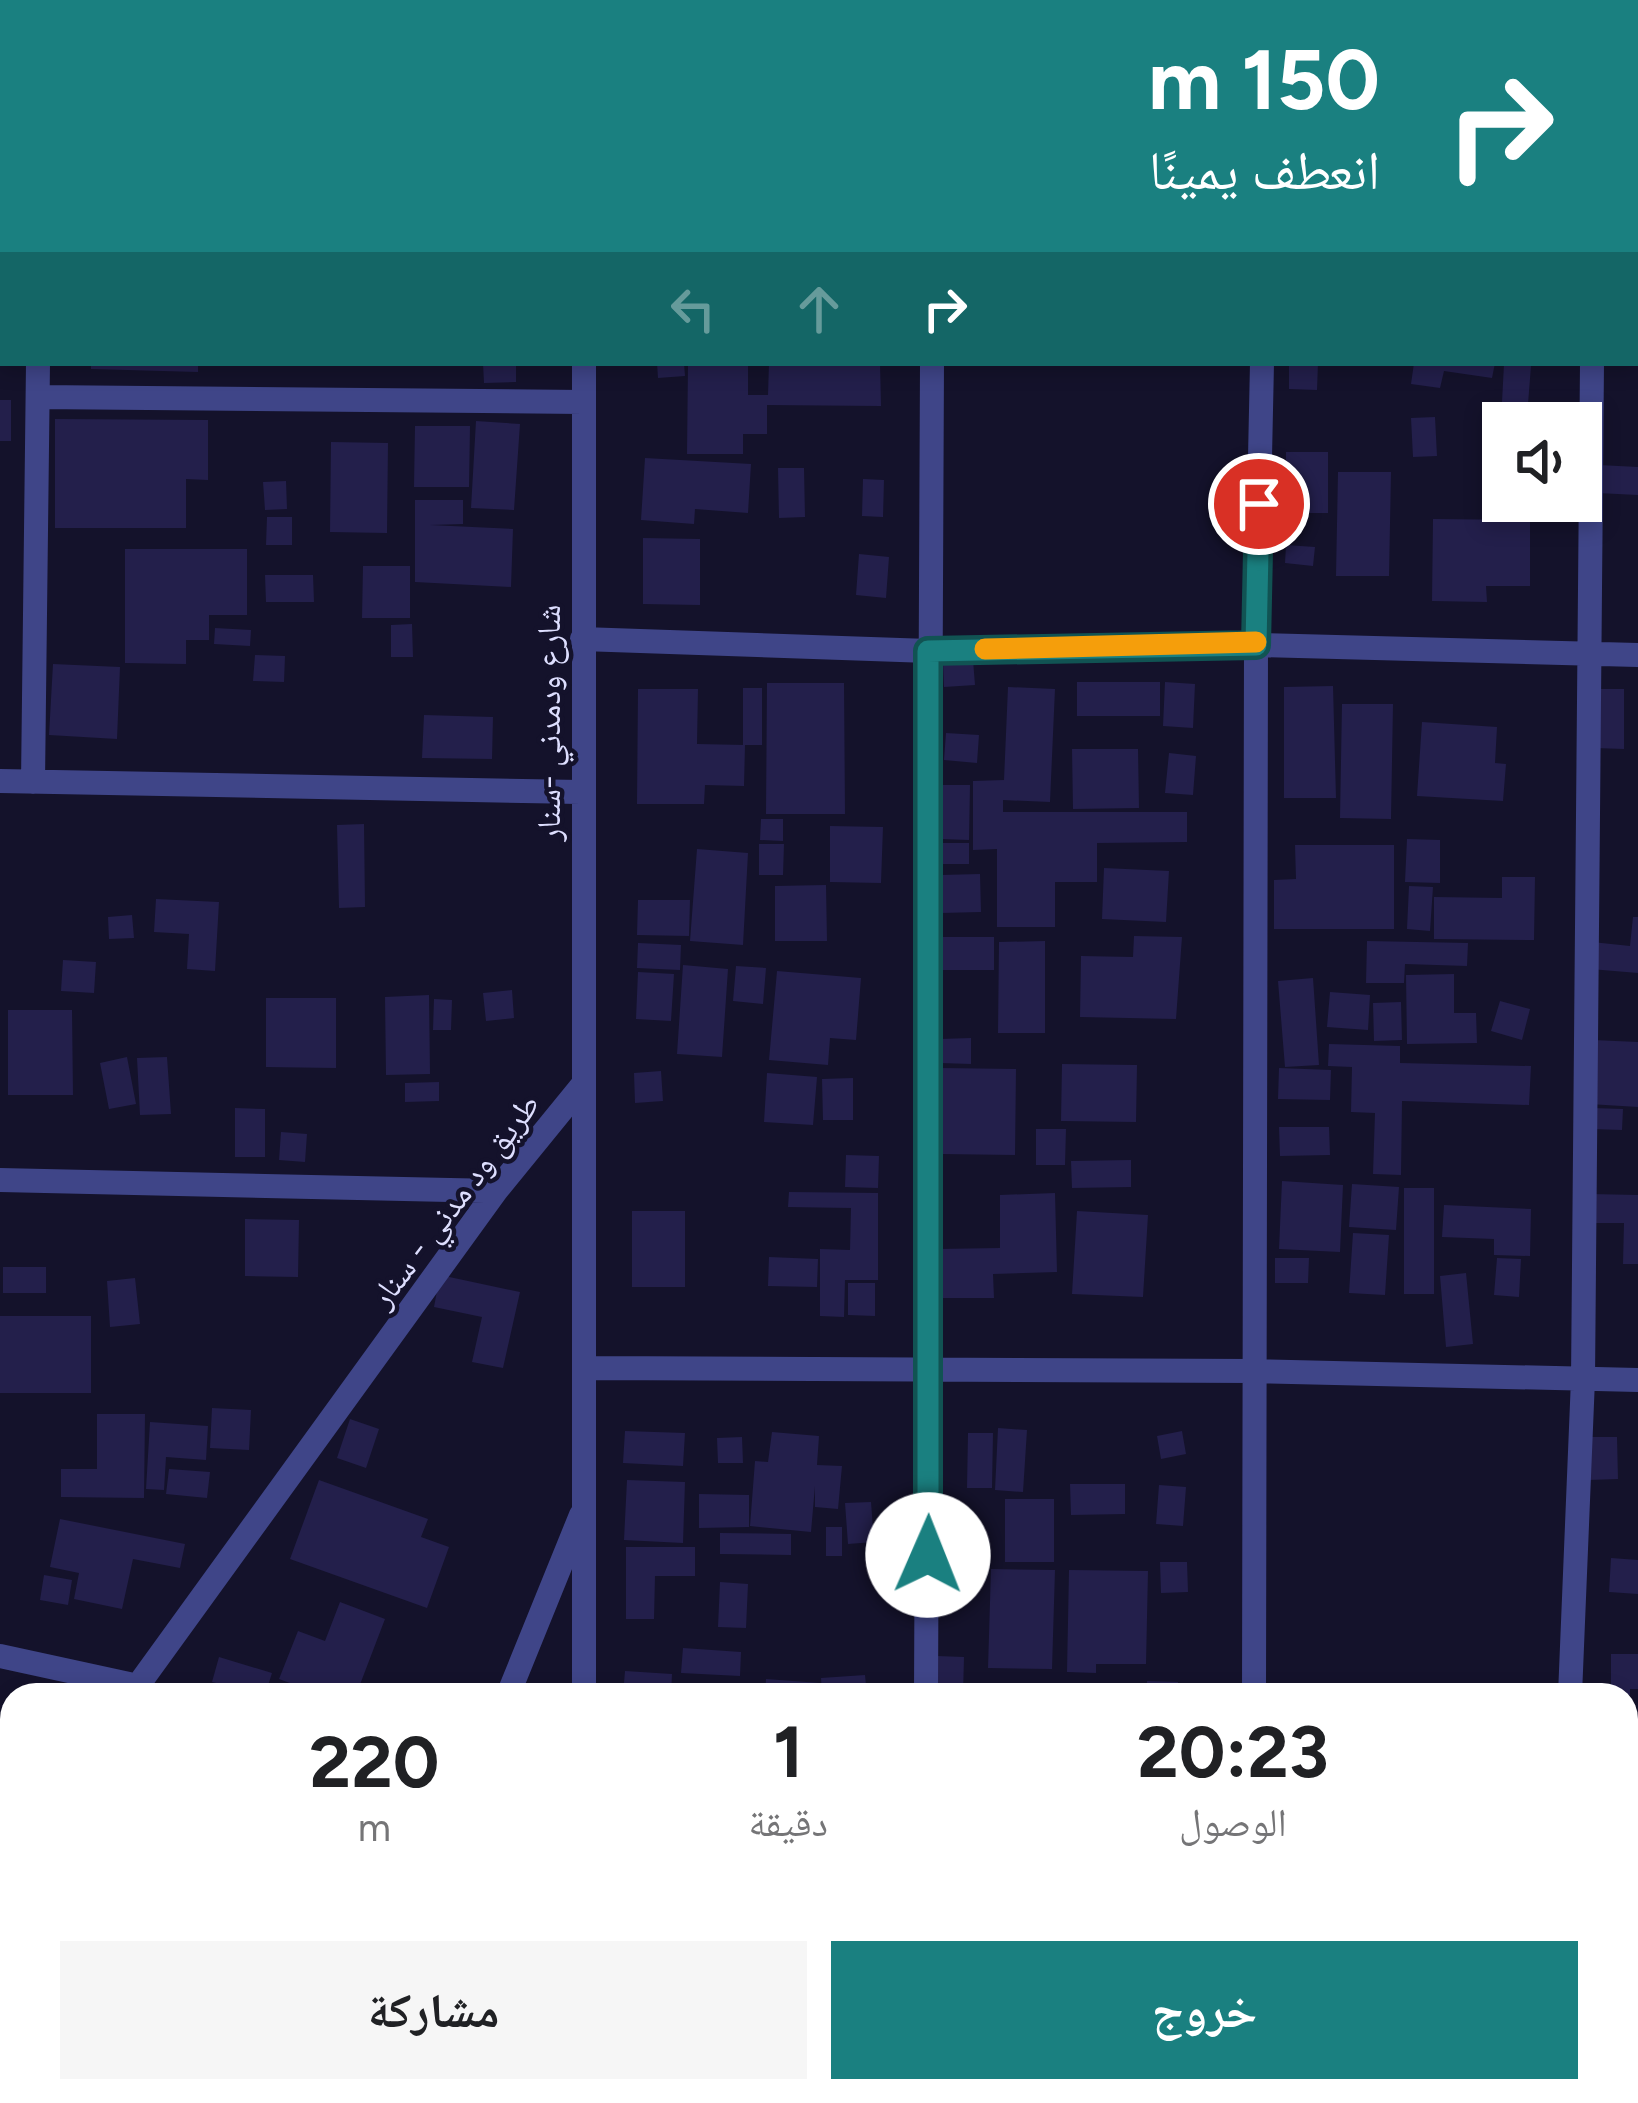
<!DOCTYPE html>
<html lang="ar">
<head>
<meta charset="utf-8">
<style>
	body { margin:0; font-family:Figtree,"Noto Naskh Arabic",sans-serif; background:#f6f6f6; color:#202124; direction:rtl; height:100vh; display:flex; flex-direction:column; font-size:45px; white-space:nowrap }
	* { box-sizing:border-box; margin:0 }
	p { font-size:39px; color:#757577 }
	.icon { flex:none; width:66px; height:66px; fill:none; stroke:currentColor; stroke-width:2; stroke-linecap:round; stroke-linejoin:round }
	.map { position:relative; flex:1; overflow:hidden; direction:ltr }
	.details { position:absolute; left:0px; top:1683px; width:1638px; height:420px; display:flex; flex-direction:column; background:#fff; border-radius:36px 36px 0 0; box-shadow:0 6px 18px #0003; direction:rtl }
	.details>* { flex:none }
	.hud { position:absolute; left:0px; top:0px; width:1638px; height:366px; box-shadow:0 6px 18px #0003; direction:rtl; background:#1a8080; color:#fff; overflow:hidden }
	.tools { position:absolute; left:1482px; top:402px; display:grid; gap:24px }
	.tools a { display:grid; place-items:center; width:120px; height:120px; border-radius:0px; background:#fff; box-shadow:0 6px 18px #0003; font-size:60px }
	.pin { position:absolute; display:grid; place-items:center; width:102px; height:102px; color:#fff; margin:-51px; border:6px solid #fff; border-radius:50%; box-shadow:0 3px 12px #0007 }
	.me { position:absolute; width:132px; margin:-66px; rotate:1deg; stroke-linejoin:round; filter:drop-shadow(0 0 9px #0008) }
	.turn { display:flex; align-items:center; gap:42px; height:252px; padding:0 60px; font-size:54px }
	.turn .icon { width:156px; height:156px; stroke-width:2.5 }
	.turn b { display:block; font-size:84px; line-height:102px }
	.lanes { display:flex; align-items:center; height:114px; padding:0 60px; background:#0003; justify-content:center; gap:60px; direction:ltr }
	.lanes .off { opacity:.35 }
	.eta { display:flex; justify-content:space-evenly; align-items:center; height:204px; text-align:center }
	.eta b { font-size:72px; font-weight:700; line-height:84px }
	.cta { display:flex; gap:24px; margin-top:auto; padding:24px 60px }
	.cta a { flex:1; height:138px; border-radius:0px; background:#1a8080; color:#fff; font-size:48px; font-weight:700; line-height:138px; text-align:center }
	.cta a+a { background:#f6f6f6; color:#202124 }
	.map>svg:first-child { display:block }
</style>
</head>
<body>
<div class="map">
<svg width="1638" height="2103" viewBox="0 0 1638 2103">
	<rect width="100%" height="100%" fill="#14122b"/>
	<path fill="#231f4b" d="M91,363H198V372L91,369Z
		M483,363H516V382L484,383Z
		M657,363H684L685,376L658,378Z
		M688,363H748V395H768L769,363H880L881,406L767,405V434H743V454H687Z
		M1289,363H1318L1317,390L1289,389Z
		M1414,363H1495L1492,378L1444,371L1440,388L1411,384Z
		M1504,364L1531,366L1528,404L1502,402Z
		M0,400H11V441H0Z
		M1435,417L1437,456L1413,457L1411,418Z
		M55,419L208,420V480L186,479V528H55Z
		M476,421L520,424L514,510L471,508Z
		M415,426H470L469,487H414Z
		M331,442L388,443L387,533L330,532Z
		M1286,452H1328V513H1286Z
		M645,458L751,464L748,513L695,509L694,524L641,520Z
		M1599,465L1638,467V495L1597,493Z
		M778,468H804L805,517L779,518Z
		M1338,472H1391L1389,576H1336Z
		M863,479L884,480L883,517L862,516Z
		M286,481L287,509L265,510L263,482Z
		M415,500H463V524L430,525L513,529L511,587L415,582Z
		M267,517H292V545H266Z
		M1433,519L1530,520V586H1486L1487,602L1432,601Z
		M643,538L700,539V605L643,604Z
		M1286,545L1315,547L1313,566L1285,563Z
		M125,549H247V615H209V640H186V664L125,663Z
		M859,554L889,557L886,598L856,595Z
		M363,566H410V618H362Z
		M265,575H313L314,602H266Z
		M412,624L413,657H391V625Z
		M215,628L251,630L250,646L214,644Z
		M255,655L285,656L284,682L253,681Z
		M973,660L975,685L944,687L943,662Z
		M53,664L120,667L117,739L49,735Z
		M1077,682H1160V716H1077Z
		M1165,682L1195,684L1193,728L1163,726Z
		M767,683H844L845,814H766Z
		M1333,686L1336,798H1284V687Z
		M1008,687L1055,689L1050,802L1003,800V812H1187V842L1097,843V882H1055V927H997V849L973,850V781L1004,780Z
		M743,688H762V745H743Z
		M638,689H698L697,744L745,745L744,786L705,785L704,804H637Z
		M1595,689H1624V749L1595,748Z
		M1342,704H1393L1391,819L1340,818Z
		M424,715L493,717L492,759L422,758Z
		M1422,722L1497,727L1495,763L1506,764L1503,801L1417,796Z
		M946,733L979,735L977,763L944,760Z
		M1072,749H1138L1139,808L1073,809Z
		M1169,753L1196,756L1193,795L1165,793Z
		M942,785H970L969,840L941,839Z
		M761,819H783V841L760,840Z
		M364,824L365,907L339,908L337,825Z
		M830,826L883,827L881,883L830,882Z
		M1407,839L1440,840V883L1405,882Z
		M941,843H969V864H940Z
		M759,844H784L783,875H759Z
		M1295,845H1394V929H1274V880L1296,879Z
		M697,849L748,853L743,945L690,941Z
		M1104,868L1169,871L1166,922L1102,919Z
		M980,874L981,912L941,913V875Z
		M1502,877H1535L1534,940L1434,939V897L1502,898Z
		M826,885L827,941H775V886Z
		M1409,886L1433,887L1430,931L1407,929Z
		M156,899L219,902L215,971L187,969L189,934L154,932Z
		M638,900H690L689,936L637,935Z
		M132,915L134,938L109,939L108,917Z
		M1633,917H1638V973L1590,969L1592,942L1630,946Z
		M1134,936L1182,937L1176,1019L1080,1017L1081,956L1133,957Z
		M942,937H994V970H942Z
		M1045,941V1033H998L999,942Z
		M1367,941L1468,943L1467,966L1405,964L1404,983H1366Z
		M638,943L681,945L680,970L637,968Z
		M63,960L96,962L94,993L61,991Z
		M683,965L728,969L722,1057L677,1054Z
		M736,966L766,968L763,1004L733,1001Z
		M777,971L861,978L856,1040L830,1038L828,1065L769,1060Z
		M638,972L674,974L671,1021L636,1019Z
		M1454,974V1013H1476L1477,1043L1407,1044L1406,975Z
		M1313,978L1319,1065L1285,1067L1278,981Z
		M512,990L514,1018L486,1021L483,993Z
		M1330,992L1370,995L1368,1030L1327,1027Z
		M429,995L430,1074L386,1075L385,997Z
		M266,998H336V1068L266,1067Z
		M434,999L452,1000L451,1030H433Z
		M1500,1001L1530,1009L1522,1040L1491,1031Z
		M1401,1002L1402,1040L1374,1041L1373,1003Z
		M8,1010H72L73,1095H8Z
		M971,1038V1064L940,1063V1039Z
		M1593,1040L1638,1042V1107L1589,1104Z
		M1329,1044L1400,1046V1063L1531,1066L1529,1105L1402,1101L1401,1175L1373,1174L1375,1113L1351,1112L1352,1067L1328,1066Z
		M127,1057L136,1104L109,1109L100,1063Z
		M167,1057L171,1114L140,1115L137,1058Z
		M1062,1064L1137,1065L1136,1122L1061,1121Z
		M941,1068L1016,1069L1015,1155L940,1154Z
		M1279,1068L1331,1070L1330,1100L1278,1099Z
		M661,1071L663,1101L635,1103L634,1073Z
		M767,1073L817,1077L813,1125L764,1122Z
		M853,1078V1120H823L822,1079Z
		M439,1082V1101L405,1102V1083Z
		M235,1108L265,1109V1157H235Z
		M1592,1108L1623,1109L1622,1130L1591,1129Z
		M1279,1127H1329L1330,1155L1280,1156Z
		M1036,1129H1066L1065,1165H1036Z
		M281,1132L307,1134L305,1162L279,1160Z
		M846,1155L879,1156L878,1188L845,1187Z
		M1131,1160V1187L1072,1188L1071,1161Z
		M1282,1181L1343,1185L1340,1252L1279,1249Z
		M1352,1184L1399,1187L1396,1230L1349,1227Z
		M1404,1188H1434V1294H1404Z
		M789,1192L878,1193V1280H845L844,1317L820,1316V1249L850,1250L851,1208L788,1207Z
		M1055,1193L1057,1272L993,1274L994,1298H939L938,1249L1000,1248V1195Z
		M1590,1194L1638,1195V1264H1623L1624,1223H1590Z
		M1444,1205L1531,1209L1530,1256L1494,1255V1239L1442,1237Z
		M632,1211H685V1287H632Z
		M1077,1211L1148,1215L1143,1297L1072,1294Z
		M245,1219L299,1220L298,1277L245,1276Z
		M1353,1233L1389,1235L1385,1295L1349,1293Z
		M769,1257L818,1259L817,1287L768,1286Z
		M1275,1258H1309L1308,1283H1275Z
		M1497,1258L1521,1259L1519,1297L1494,1295Z
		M3,1267H46V1293H3Z
		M1466,1273L1473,1344L1446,1347L1440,1276Z
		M440,1275L520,1292L503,1368L472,1362L482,1317L434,1307Z
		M135,1278L140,1324L110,1327L107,1281Z
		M848,1283H875V1316L848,1315Z
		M0,1316H91V1393H0Z
		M212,1408L251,1410L249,1450L210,1448Z
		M97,1414H145L144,1498L61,1497V1469H97Z
		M350,1419L379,1429L366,1468L337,1458Z
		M150,1422L208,1426L206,1460L166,1457L164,1490L146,1489Z
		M998,1428L1027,1430L1023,1492L995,1490Z
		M625,1431L685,1433L683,1466L623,1463Z
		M1182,1431L1186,1454L1161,1459L1157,1436Z
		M772,1432L819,1436L817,1465L842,1466L838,1509L815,1507V1486L811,1532L750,1526L755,1461L768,1462Z
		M968,1433H993L992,1488H967Z
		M742,1437L743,1463H718L717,1438Z
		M1587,1437H1617L1618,1479L1588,1480Z
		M169,1469L210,1472L207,1498L166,1494Z
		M319,1480L428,1519L421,1537L449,1547L427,1608L290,1559Z
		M627,1480L685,1482L683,1543L624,1540Z
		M1070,1484H1125V1514L1071,1515Z
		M1159,1485L1186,1487L1183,1526L1156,1524Z
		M699,1494L749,1495V1527L699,1528Z
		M1005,1499H1054V1562H1005Z
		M871,1502L874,1542L848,1544L845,1503Z
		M60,1519L185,1544L180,1568L133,1559L122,1609L74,1599L79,1573L50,1567Z
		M826,1527H842V1556H826Z
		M720,1533L791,1534V1555L720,1554Z
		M626,1547H695V1576H655L654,1619H626Z
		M1611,1558L1638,1560V1594L1609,1592Z
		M1160,1562H1187L1188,1592L1161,1593Z
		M991,1569L1055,1570L1052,1669L988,1668Z
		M1069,1570L1148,1571L1146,1664H1096V1673L1067,1672Z
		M44,1575L72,1580L68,1605L40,1600Z
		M720,1582L748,1584L746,1628L718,1627Z
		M340,1602L385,1619L356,1695H322L279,1679L298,1631L325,1641Z
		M683,1648L741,1652L740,1676L681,1673Z
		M1611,1654H1638V1689H1630V1695H1585V1690H1611Z
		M937,1656L964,1657L963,1695H936Z
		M219,1657L272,1673L265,1695L212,1682Z
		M625,1671L672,1674L671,1695H623Z
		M865,1675L867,1695H822L821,1678Z
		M766,1679L820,1683L819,1695H765Z
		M1147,1681L1178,1682V1695H1146Z
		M975,1684L1062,1689L1061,1695H974Z
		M5,2087L54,2100L56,2091H130L128,2103H1Z
		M355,2091H400L397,2103L353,2097Z
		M624,2091H735V2103H624Z
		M745,2091H786V2103H745Z
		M832,2091H873L874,2103H833Z
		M932,2091H977V2103H932Z
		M983,2091H1040V2103H983Z
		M400,2094L476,2098V2103H400Z"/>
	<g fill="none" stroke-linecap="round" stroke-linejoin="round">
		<path stroke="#3f4588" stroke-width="24" d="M34,3V0
			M596,3V0
			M937,3V0
			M1271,3V0
			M1595,3V0
			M0,31H3
			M584,363V1695
			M39,397L583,402
			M582,639L929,651L1256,645L1638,655
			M0,781L580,792
			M33,782L38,363
			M0,1180L496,1191
			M587,1368L1252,1371L1638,1380
			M0,1656L138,1686
			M131,1695L496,1191L584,1083
			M508,1695L581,1515
			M926,1695L932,363
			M1254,1695L1256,645L1262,363
			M1570,1695L1583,1379L1592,363
			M0,1879L12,1862
			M585,2091V2103
			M342,2103L347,2091
			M920,2103V2091
			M1240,2103L1241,2091
			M1553,2103L1554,2091"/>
	</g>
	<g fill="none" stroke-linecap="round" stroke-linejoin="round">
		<defs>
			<path id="route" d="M928,1555V651L1256,645L1259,504"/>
		</defs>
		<use href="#route" stroke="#115353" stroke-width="30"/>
		<use href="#route" stroke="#1a8080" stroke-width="21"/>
		<path stroke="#f59e0b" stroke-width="21" d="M985,649L1256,642"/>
	</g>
	<g text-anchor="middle" stroke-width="9" stroke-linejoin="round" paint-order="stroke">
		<g font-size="33" fill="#dddefe" stroke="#14122b">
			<text transform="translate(548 723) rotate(-90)" y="12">شارع ودمدني -سنار</text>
			<text transform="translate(454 1200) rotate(-53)" y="12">طريق ود مدني - سنار</text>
		</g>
	</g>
</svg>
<div class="tools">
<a><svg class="icon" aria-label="sound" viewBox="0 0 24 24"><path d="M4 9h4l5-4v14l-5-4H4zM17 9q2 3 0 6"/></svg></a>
</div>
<div class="pin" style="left:1259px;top:504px;background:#d93025"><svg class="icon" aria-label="arrive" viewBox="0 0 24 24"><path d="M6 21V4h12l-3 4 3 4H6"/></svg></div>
<svg class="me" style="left:928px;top:1555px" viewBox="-20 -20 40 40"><circle r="19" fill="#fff"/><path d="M0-13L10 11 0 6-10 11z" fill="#1a8080"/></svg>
<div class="hud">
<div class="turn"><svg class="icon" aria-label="right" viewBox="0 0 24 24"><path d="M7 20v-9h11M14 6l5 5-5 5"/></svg><div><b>150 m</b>انعطف يمينًا</div></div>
<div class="lanes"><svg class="icon off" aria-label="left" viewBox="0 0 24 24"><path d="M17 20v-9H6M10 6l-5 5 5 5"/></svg><svg class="icon off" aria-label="ahead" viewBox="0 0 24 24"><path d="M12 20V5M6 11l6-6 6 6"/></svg><svg class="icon" aria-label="right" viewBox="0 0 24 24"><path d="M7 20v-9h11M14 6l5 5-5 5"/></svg></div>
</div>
<section class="details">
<div class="eta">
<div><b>20:23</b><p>الوصول</p></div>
<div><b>1</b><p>دقيقة</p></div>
<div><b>220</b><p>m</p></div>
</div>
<div class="cta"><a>خروج</a><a>مشاركة</a></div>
</section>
</div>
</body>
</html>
